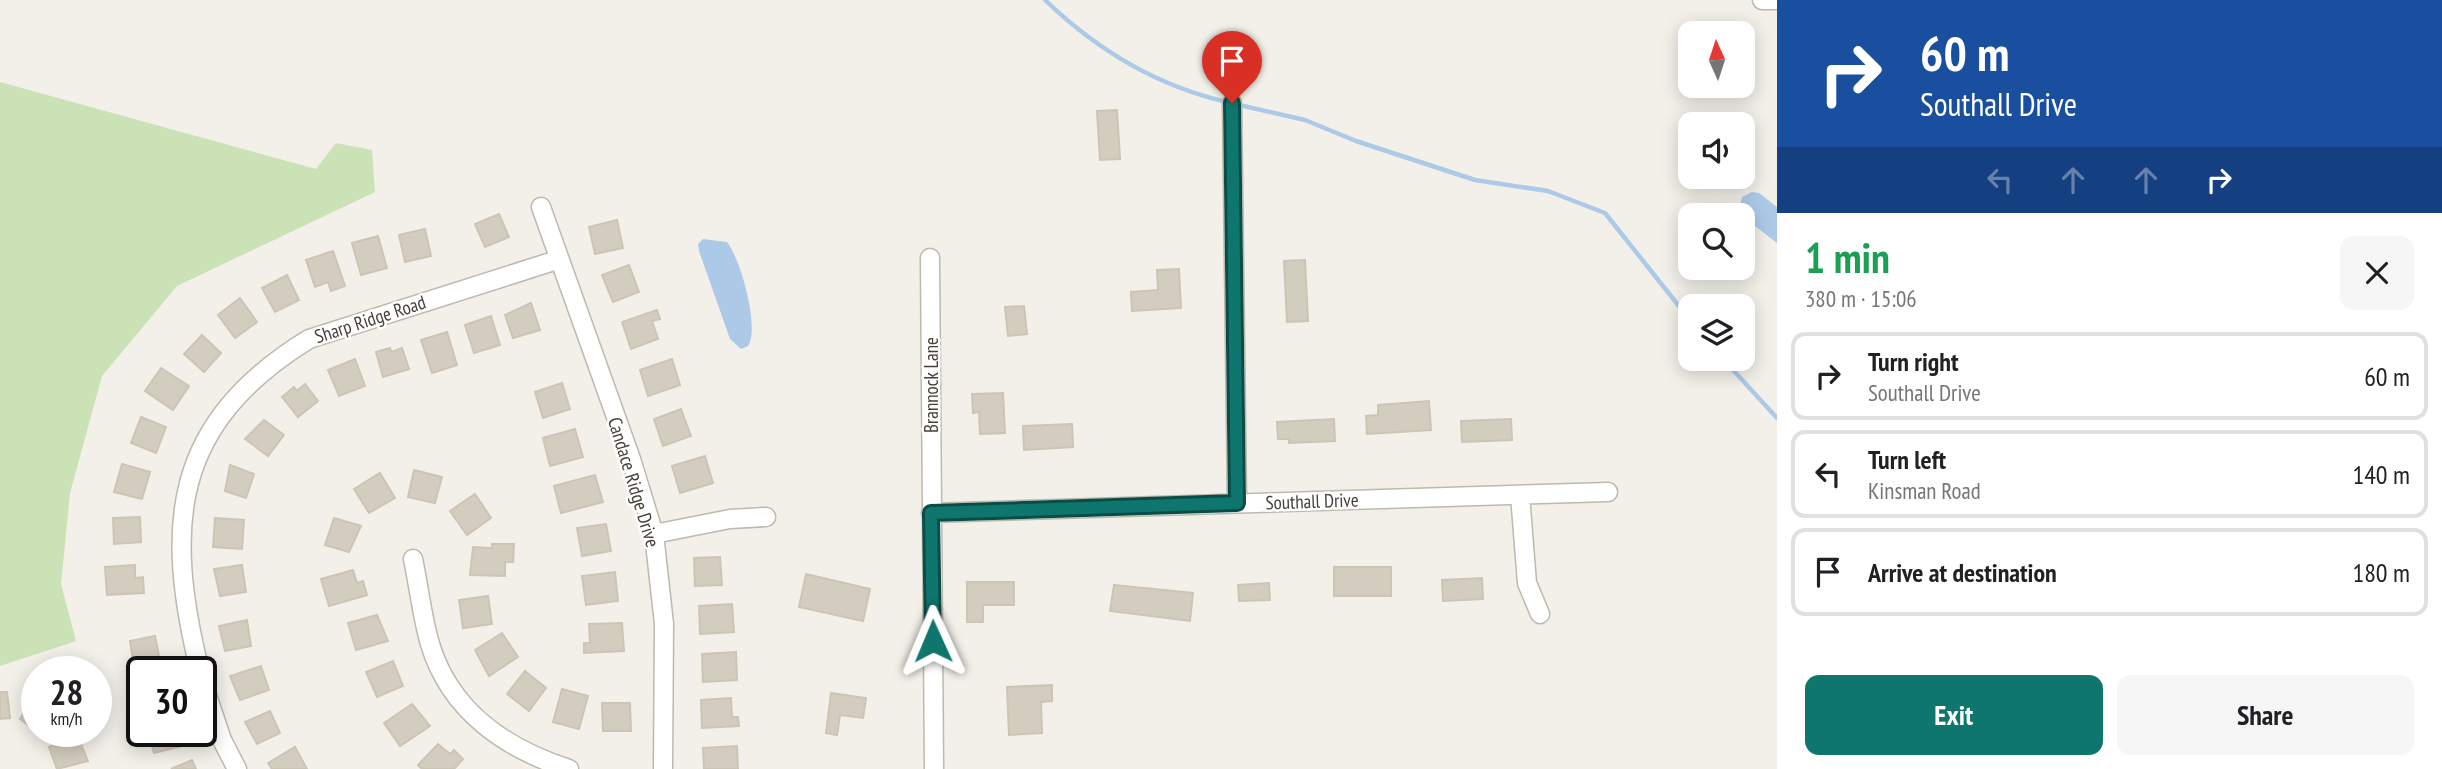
<!DOCTYPE html>
<html lang="en">
<head>
<meta charset="utf-8">
<style>
	body { margin:0; font-family:"PT Sans Narrow",sans-serif; background:#f6f6f6; color:#202124; height:100vh; display:flex; flex-direction:column; font-size:26px; white-space:nowrap }
	* { box-sizing:border-box; margin:0 }
	p { font-size:23px; color:#757577 }
	.icon { flex:none; width:38px; height:38px; fill:none; stroke:currentColor; stroke-width:2; stroke-linecap:round; stroke-linejoin:round }
	.map { position:relative; flex:1; overflow:hidden }
	.details { display:flex; flex-direction:column; background:#fff; width:665px }
	.details>* { flex:none }
	.hud { background:#1a4fa0; color:#fff; overflow:hidden }
	.needle { width:46px; rotate:357deg }
	.fabs { position:absolute; left:1678px; top:21px; display:grid; gap:14px }
	.fabs a { display:grid; place-items:center; width:77px; height:77px; border-radius:14px; background:#fff; box-shadow:0 4px 18px #0003; font-size:35px }
	.speed { position:absolute; left:21px; top:656px; display:flex; gap:14px; font-size:35px; font-weight:700; text-align:center }
	.speed>* { display:grid; place-content:center; width:91px; height:91px; border-radius:50%; background:#fff; box-shadow:0 4px 18px #0003; line-height:1 }
	.speed small { font-size:18px; font-weight:400 }
	.speed .limit { border:4px solid #111; border-radius:10px; background:#fff; color:#111 }
	.pin { position:absolute; display:grid; place-items:center; width:60px; height:60px; color:#fff; margin:-72px -30px; border-radius:50% 50% 50% 0; rotate:-45deg; box-shadow:0 0 7px #0007 }
	.pin .icon { rotate:45deg }
	.me { position:absolute; width:77px; margin:-38px; rotate:359deg; stroke-linejoin:round; filter:drop-shadow(0 0 5px #0008) }
	.turn { display:flex; align-items:center; gap:24px; height:147px; padding:0 28px; font-size:32px }
	.turn .icon { width:91px; height:91px; stroke-width:2.5 }
	.turn b { display:block; font-size:49px; line-height:60px }
	.lanes { display:flex; align-items:center; height:66px; padding:0 28px; background:#0003; justify-content:center; gap:35px; direction:ltr }
	.lanes .off { opacity:.35 }
	.round { display:grid; place-items:center; flex:none; width:74px; height:74px; border-radius:14px; background:#f6f6f6 }
	.headline { display:flex; align-items:center; justify-content:space-between; height:119px; padding:0 28px }
	h1 { font-size:42px; font-weight:700; line-height:52px; color:#1e9e55 }
	.cta { display:flex; gap:14px; margin-top:auto; padding:14px 28px }
	.cta a { flex:1; height:80px; border-radius:14px; background:#0f766e; color:#fff; font-size:28px; font-weight:700; line-height:80px; text-align:center }
	.cta a+a { background:#f6f6f6; color:#202124 }
	ul { padding:0; list-style:none }
	li { display:flex; align-items:center; gap:21px; height:88px; margin:0 14px 10px; padding:0 14px; border:4px solid #e0e0e0; border-radius:14px }
	li div { flex:1 }
	li b { display:block; font-size:26px }
	li em { font-style:normal }
	main { display:flex; flex:1; min-height:0 }
	.map>svg:first-child { display:block }
</style>
</head>
<body>
<main>
<div class="map">
<svg width="1777" height="769" viewBox="0 0 1777 769">
	<rect width="100%" height="100%" fill="#f2f0e9"/>
	<path fill="#cae2b6" d="M0,82L316,169L336,143L372,150L375,192L177,286L102,376L70,493L61,584L76,641L0,666Z"/>
	<path fill="#accae8" d="M1752,192L1759,193L1777,207V243L1738,213L1742,197Z
		M703,239L727,242C741,260 760,328 748,346L741,349L730,339L699,251L698,244Z"/>
	<g fill="none" stroke-linecap="round" stroke-linejoin="round">
		<path stroke="#accae8" stroke-width="4.5" d="M1045,0C1097,50 1156,86 1227,102
			M1235,104L1305,120L1356,141L1475,180L1548,191L1605,213L1690,320
			M1723,359L1777,418"/>
	</g>
	<path fill="#d3cdbf" stroke="#cdc5b3" stroke-width="2" d="M1117,110L1120,159L1100,160L1097,111Z
		M499,214L509,237L485,247L475,224Z
		M617,220L623,248L595,254L589,227Z
		M425,229L431,256L405,262L399,235Z
		M378,236L387,268L361,275L352,243Z
		M333,251L345,286L331,291L328,282L315,287L306,260Z
		M1305,260L1308,321L1287,322L1284,261Z
		M629,265L639,292L613,302L602,275Z
		M1179,269L1181,308L1132,311L1131,292L1158,290L1157,270Z
		M287,275L299,300L275,312L262,288Z
		M240,298L257,322L235,338L218,315Z
		M531,303L540,330L513,338L505,315Z
		M1024,306L1027,334L1008,336L1005,307Z
		M657,310L660,319L652,321L658,339L631,349L622,322Z
		M491,316L500,345L474,353L465,325Z
		M447,332L457,365L432,373L421,340Z
		M202,335L221,353L204,372L184,354Z
		M390,348L391,352L402,348L409,369L383,377L376,352Z
		M355,359L365,386L339,396L328,370Z
		M672,359L680,385L648,396L640,370Z
		M161,368L189,386L173,410L145,391Z
		M562,383L570,409L543,418L535,392Z
		M305,384L318,401L298,417L282,397L294,387L297,391Z
		M1003,393L1005,433L980,434L979,412L973,413L972,394Z
		M1429,401L1431,430L1367,434L1366,416L1378,415V405Z
		M681,409L691,436L663,446L654,419Z
		M141,417L166,427L156,453L131,443Z
		M1334,419L1335,441L1289,443V439H1278L1277,422Z
		M1511,419L1512,440L1462,442L1461,421Z
		M264,420L284,435L268,456L245,439Z
		M1072,424L1073,447L1024,450L1023,426Z
		M575,429L583,457L550,466L543,438Z
		M705,456L713,483L680,493L672,466Z
		M122,464L150,472L142,499L114,492Z
		M230,465L254,474L246,498L225,491Z
		M414,470L442,477L435,503L408,497Z
		M380,473L395,498L369,513L354,489Z
		M595,475L603,502L561,513L554,486Z
		M475,494L491,518L467,535L450,511Z
		M140,517L141,542L114,544L113,518Z
		M215,518L244,520L242,549L213,547Z
		M334,518L361,526L349,552L325,545Z
		M606,524L611,551L582,556L577,528Z
		M492,544H514L513,562H505V576L470,575L473,547L492,548Z
		M720,557L722,585L695,586L694,558Z
		M135,565V578L143,577L144,593L107,595L105,567Z
		M242,565L246,592L220,596L214,569Z
		M1334,567H1391V596H1334Z
		M353,570L357,583L363,581L367,595L329,606L321,579Z
		M615,572L618,601L586,605L582,576Z
		M806,574L870,589L863,621L799,607Z
		M1482,578L1483,599L1443,601L1442,580Z
		M967,582H1014V605H983V622H967Z
		M1269,583L1270,600L1239,601L1238,585Z
		M1114,585L1193,593L1190,621L1110,611Z
		M488,596L492,624L463,628L459,600Z
		M732,604L734,632L700,634L699,606Z
		M377,615L388,641L356,650L348,623Z
		M247,620L251,646L225,651L219,626Z
		M622,623L624,651L584,653V643H590L589,624Z
		M502,633L518,657L489,676L475,650Z
		M155,636L160,661L134,666L130,641Z
		M736,652L737,680L703,682L702,654Z
		M393,661L403,686L377,697L366,672Z
		M261,666L269,690L240,700L230,676Z
		M525,671L546,688L529,711L507,694Z
		M1052,685V701L1041,702L1042,733L1009,735L1007,687Z
		M562,689L588,696L579,729L553,722Z
		M0,692H7L10,718L0,719Z
		M831,693L866,698L863,718L840,715L837,735L826,733Z
		M36,695H37V731L20,719Z
		M731,698L732,717H738L739,726L702,728L701,700Z
		M602,703H630L631,731H603Z
		M412,704L430,726L400,746L384,723Z
		M270,711L280,733L257,744L245,722Z
		M148,732H182L186,745L154,753Z
		M77,735L88,761L57,769L49,747Z
		M438,744L450,754L454,750L463,759L454,769H422L418,765Z
		M737,746L738,769H704L703,748Z
		M295,747L307,769H272L268,763Z
		M192,760L196,769H171Z"/>
	<g fill="none" stroke-linecap="round" stroke-linejoin="round">
		<defs>
			<path id="minor" d="M1762,0H1777
				M1232,103L1237,503
				M541,207L631,459L654,534L664,624L663,769
				M930,258L934,769
				M1520,495L1527,583L1540,614
				M931,513L1608,492
				M654,534L730,519L766,517
				M413,559C419,587 422,617 430,644C450,711 506,749 569,769
				M200,672C164,525 171,424 309,339L557,260
				M201,677L222,740L237,769"/>
		</defs>
		<use href="#minor" stroke="#bdb9ac" stroke-width="21"/>
		<use href="#minor" stroke="#fff" stroke-width="18"/>
	</g>
	<g fill="none" stroke-linecap="round" stroke-linejoin="round">
		<defs>
			<path id="route" d="M933,641L931,513L1237,503L1232,103"/>
		</defs>
		<use href="#route" stroke="#0a4d48" stroke-width="18"/>
		<use href="#route" stroke="#0f766e" stroke-width="12"/>
	</g>
	<g text-anchor="middle" stroke-width="5" stroke-linejoin="round" paint-order="stroke">
		<g font-size="19" fill="#454138" stroke="#fff">
			<text transform="translate(370 319) rotate(-18)" y="7">Sharp Ridge Road</text>
			<text transform="translate(931 385) rotate(-90)" y="7">Brannock Lane</text>
			<text transform="translate(634 482) rotate(73)" y="7">Candace Ridge Drive</text>
			<text transform="translate(1312 501) rotate(-2)" y="7">Southall Drive</text>
		</g>
	</g>
</svg>
<div class="fabs">
<a><svg class="needle" viewBox="-14 -14 28 28"><path d="M0-13l5 13h-10z" fill="#e53935"/><path d="M0 13l5-13h-10z" fill="#757577"/></svg></a>
<a><svg class="icon" aria-label="sound" viewBox="0 0 24 24"><path d="M4 9h4l5-4v14l-5-4H4zM17 9q2 3 0 6"/></svg></a>
<a><svg class="icon" aria-label="search" viewBox="0 0 24 24"><circle cx="10" cy="10" r="6"/><path d="M15 15l6 6"/></svg></a>
<a><svg class="icon" aria-label="layers" viewBox="0 0 24 24"><path d="M12 4l9 5-9 5-9-5zM3 14l9 5 9-5"/></svg></a>
</div>
<div class="speed"><div>28<small>km/h</small></div><div class="limit">30</div></div>
<div class="pin" style="left:1232px;top:103px;background:#d93025"><svg class="icon" aria-label="arrive" viewBox="0 0 24 24"><path d="M6 21V4h12l-3 4 3 4H6"/></svg></div>
<svg class="me" style="left:933px;top:641px" viewBox="-20 -20 40 40"><path d="M0-17L14 15 0 8-14 15z" fill="#0f766e" stroke="#fff" stroke-width="4"/></svg>
</div>
<section class="details">
<div class="hud">
<div class="turn"><svg class="icon" aria-label="right" viewBox="0 0 24 24"><path d="M7 20v-9h11M14 6l5 5-5 5"/></svg><div><b>60 m</b>Southall Drive</div></div>
<div class="lanes"><svg class="icon off" aria-label="left" viewBox="0 0 24 24"><path d="M17 20v-9H6M10 6l-5 5 5 5"/></svg><svg class="icon off" aria-label="ahead" viewBox="0 0 24 24"><path d="M12 20V5M6 11l6-6 6 6"/></svg><svg class="icon off" aria-label="ahead" viewBox="0 0 24 24"><path d="M12 20V5M6 11l6-6 6 6"/></svg><svg class="icon" aria-label="right" viewBox="0 0 24 24"><path d="M7 20v-9h11M14 6l5 5-5 5"/></svg></div>
</div>
<div class="headline"><div><h1>1 min</h1><p>380 m · 15:06</p></div><a class="round"><svg class="icon" aria-label="close" viewBox="0 0 24 24"><path d="M6 6l12 12M18 6L6 18"/></svg></a></div>
<ul>
<li><svg class="icon" aria-label="right" viewBox="0 0 24 24"><path d="M7 20v-9h11M14 6l5 5-5 5"/></svg><div><b>Turn right</b><p>Southall Drive</p></div><em>60 m</em></li>
<li><svg class="icon" aria-label="left" viewBox="0 0 24 24"><path d="M17 20v-9H6M10 6l-5 5 5 5"/></svg><div><b>Turn left</b><p>Kinsman Road</p></div><em>140 m</em></li>
<li><svg class="icon" aria-label="arrive" viewBox="0 0 24 24"><path d="M6 21V4h12l-3 4 3 4H6"/></svg><div><b>Arrive at destination</b></div><em>180 m</em></li>
</ul>
<div class="cta"><a>Exit</a><a>Share</a></div>
</section>
</main>
</body>
</html>
